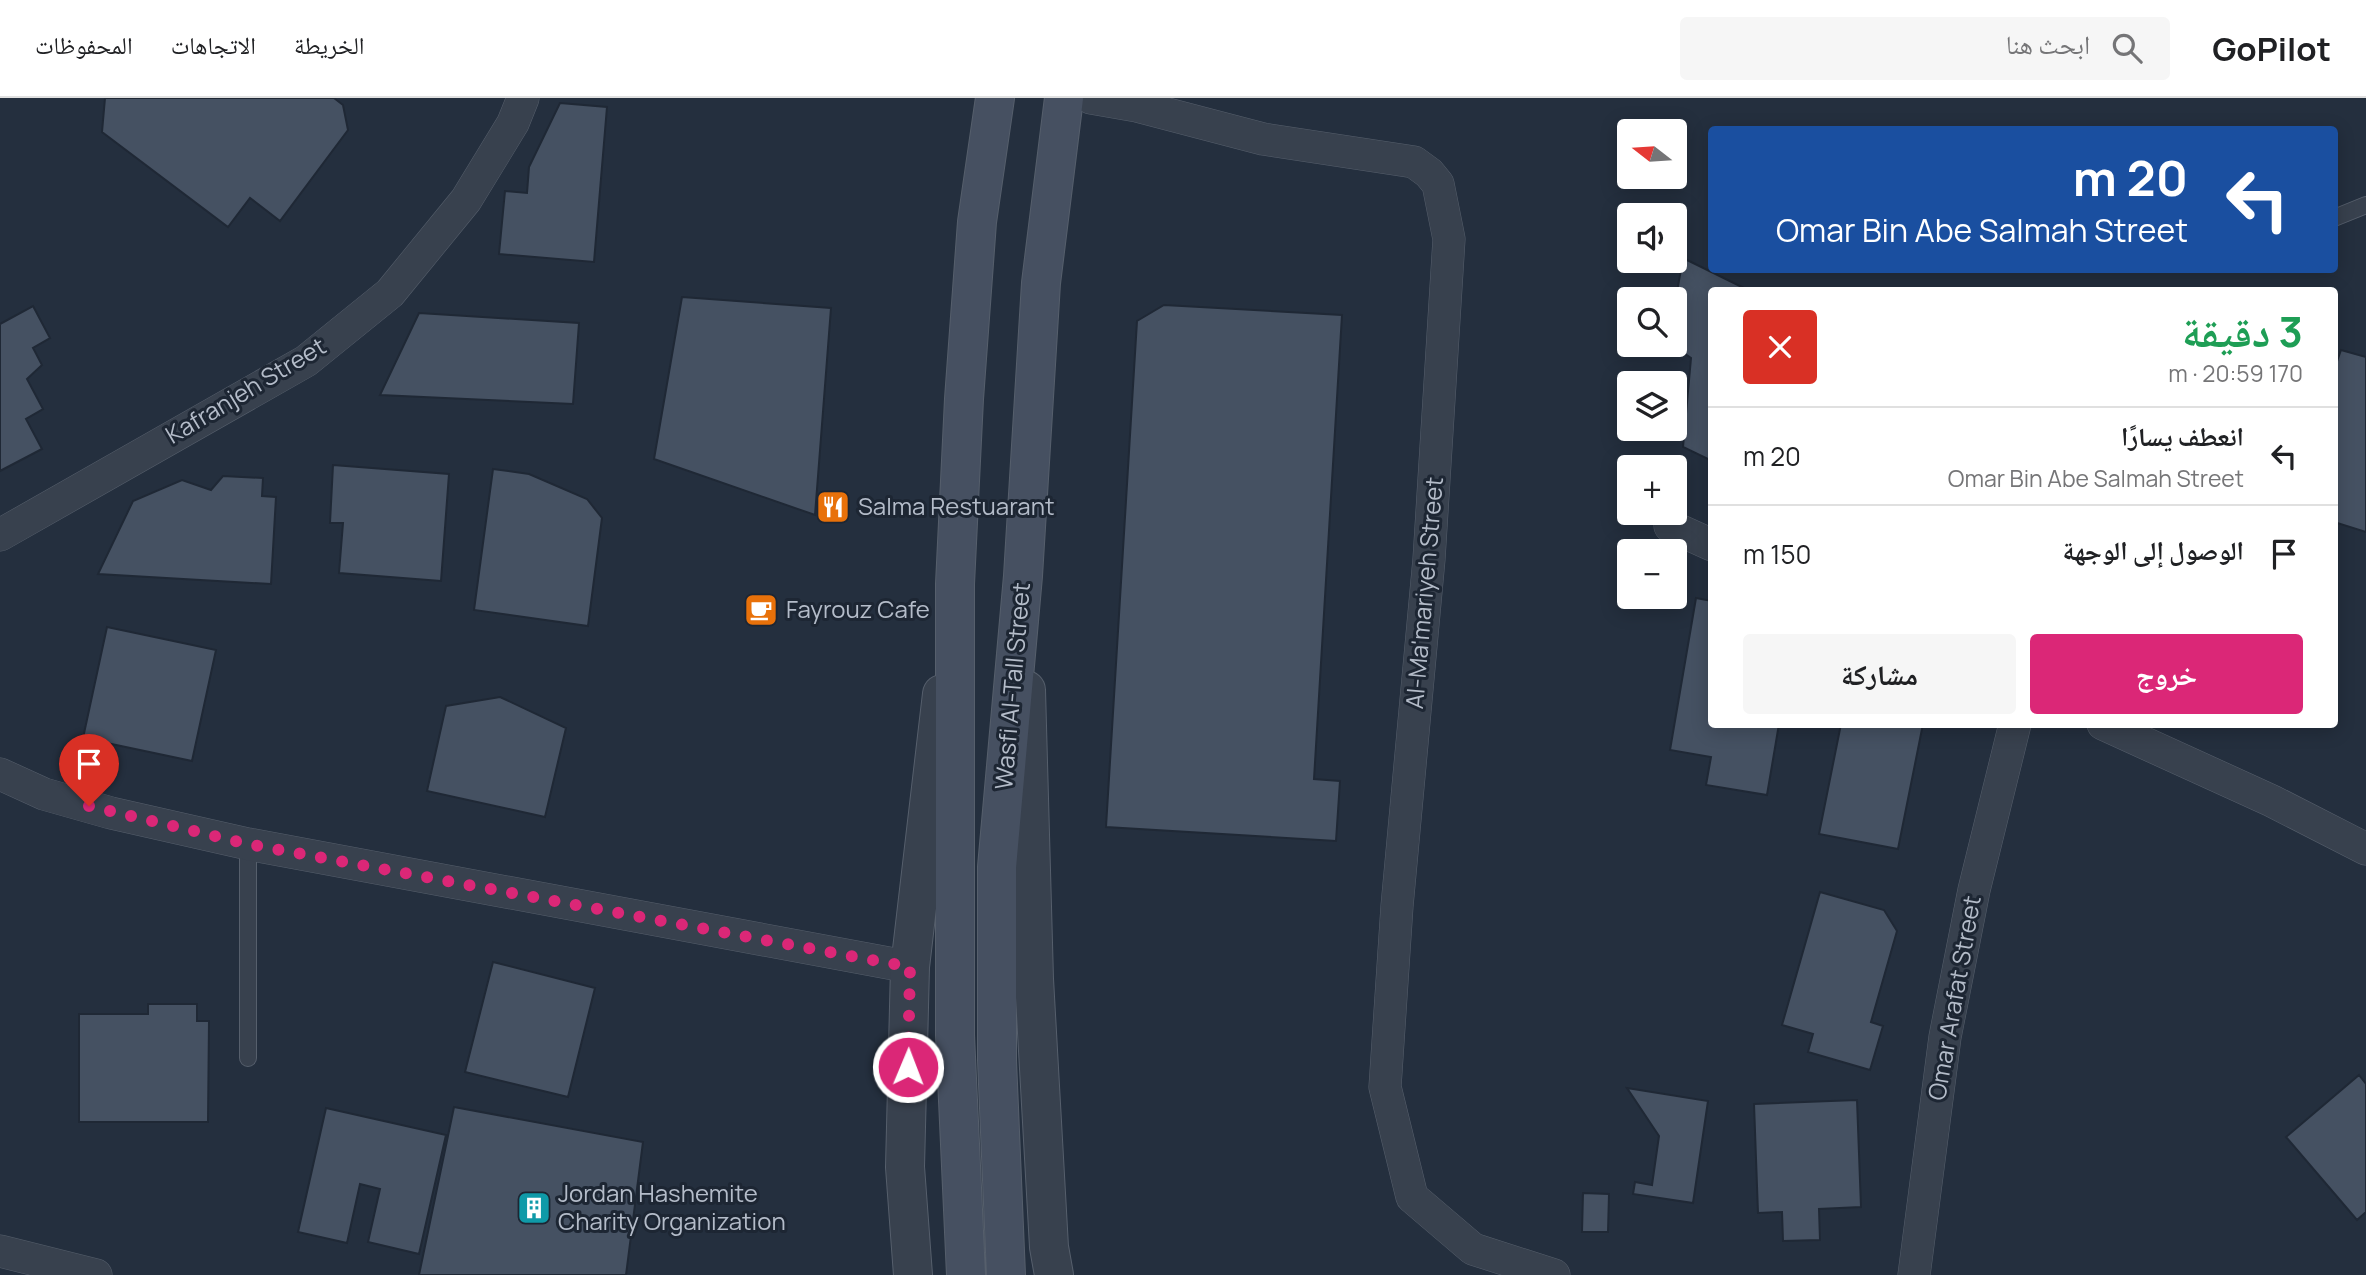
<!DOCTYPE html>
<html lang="ar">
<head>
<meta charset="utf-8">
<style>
	body { margin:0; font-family:Manrope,"Noto Naskh Arabic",sans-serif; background:#f6f6f6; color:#202124; direction:rtl; height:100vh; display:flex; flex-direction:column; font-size:26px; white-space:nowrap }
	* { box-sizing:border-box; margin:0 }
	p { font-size:23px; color:#757577 }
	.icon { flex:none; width:38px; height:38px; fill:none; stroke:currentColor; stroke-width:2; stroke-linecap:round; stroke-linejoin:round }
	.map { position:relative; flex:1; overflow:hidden; direction:ltr }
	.panel { position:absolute; left:1708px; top:189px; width:630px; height:441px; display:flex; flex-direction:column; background:#fff; border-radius:7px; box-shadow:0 4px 18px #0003; direction:rtl }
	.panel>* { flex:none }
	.guide { position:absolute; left:1708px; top:28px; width:630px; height:147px; border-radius:7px; box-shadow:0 4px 18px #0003; direction:rtl; background:#1a4fa0; color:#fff; overflow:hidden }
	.needle { width:46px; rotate:287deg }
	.fabs { position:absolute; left:1617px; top:21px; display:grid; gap:14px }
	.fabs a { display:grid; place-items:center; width:70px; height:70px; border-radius:7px; background:#fff; box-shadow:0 4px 18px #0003; font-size:35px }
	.pin { position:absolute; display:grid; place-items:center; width:60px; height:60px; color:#fff; margin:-72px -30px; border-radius:50% 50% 50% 0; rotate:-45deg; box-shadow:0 0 7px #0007 }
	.pin .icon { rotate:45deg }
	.me { position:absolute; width:77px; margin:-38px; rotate:1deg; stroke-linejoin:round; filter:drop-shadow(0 0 5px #0008) }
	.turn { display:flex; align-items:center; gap:24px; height:147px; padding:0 35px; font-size:32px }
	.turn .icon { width:91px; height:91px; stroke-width:2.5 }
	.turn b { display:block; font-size:49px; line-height:60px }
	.round { display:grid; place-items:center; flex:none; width:74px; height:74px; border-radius:7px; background:#f6f6f6 }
	.head { display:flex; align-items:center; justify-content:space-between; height:119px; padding:0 35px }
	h1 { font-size:42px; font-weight:700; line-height:52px; color:#1e9e55 }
	.cta { display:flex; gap:14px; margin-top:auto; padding:14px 35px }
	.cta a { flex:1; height:80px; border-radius:7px; background:#db2777; color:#fff; font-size:28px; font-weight:700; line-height:80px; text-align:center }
	.cta a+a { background:#f6f6f6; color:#202124 }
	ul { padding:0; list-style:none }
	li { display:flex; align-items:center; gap:21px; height:98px; padding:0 35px; border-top:2px solid #e0e0e0 }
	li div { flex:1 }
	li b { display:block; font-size:26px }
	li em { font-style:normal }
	header { display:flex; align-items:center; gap:42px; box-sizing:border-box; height:98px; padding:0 35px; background:#fff; border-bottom:2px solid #e0e0e0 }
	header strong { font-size:33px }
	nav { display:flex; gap:38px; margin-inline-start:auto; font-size:24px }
	.search { width:490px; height:63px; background:#f6f6f6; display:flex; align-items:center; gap:18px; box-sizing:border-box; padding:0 24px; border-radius:7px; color:#757577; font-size:26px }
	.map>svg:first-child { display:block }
</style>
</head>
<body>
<header>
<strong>GoPilot</strong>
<div class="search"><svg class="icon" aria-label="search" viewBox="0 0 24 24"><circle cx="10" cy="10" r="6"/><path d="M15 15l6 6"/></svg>ابحث هنا</div>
<nav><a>الخريطة</a><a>الاتجاهات</a><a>المحفوظات</a></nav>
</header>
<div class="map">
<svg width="2366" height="1177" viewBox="0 0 2366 1177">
	<rect width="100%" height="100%" fill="#242f3e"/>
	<path fill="#455162" stroke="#1f2835" stroke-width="2" d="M105,0H334L343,7L348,32L280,123L250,100L228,129L102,34Z
		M560,5L607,9L594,164L499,156L505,93L527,95L529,69Z
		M1683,160L1748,192H1712V363L1683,349L1691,260L1672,247H1675V205Z
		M682,199L831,210L815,417L654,361Z
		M1164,207L1342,217L1314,681L1340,683L1336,743L1106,729L1137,223Z
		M33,208L50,240L33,250L42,267L27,281L43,311L26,321L42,351L0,373V226Z
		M419,215L579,225L573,306L380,297Z
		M2341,252L2366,259V434L2334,424V272Z
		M333,367L449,376L441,483L339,475L343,425H330Z
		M493,371L529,376L587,401L602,420L588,528L474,512Z
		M223,378L263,380L262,398L276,399L271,486L98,476L133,403L182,382L211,392Z
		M1696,500L1712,503V626H1779L1767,697L1706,687L1711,659L1670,652Z
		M107,529L216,552L192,663L83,640Z
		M500,599L566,630L545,719L427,693L446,608Z
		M1841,626H1923L1898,751L1819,736Z
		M1820,794L1884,812L1897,833L1871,924L1883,928L1870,972L1808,954L1813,936L1782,927Z
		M493,864L595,890L568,999L465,974Z
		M148,906H197V923H209L208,1024H79V916H148Z
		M2359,977L2366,986V1114L2357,1122L2286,1039Z
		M1627,990L1708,1003L1693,1105L1633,1096L1635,1084L1652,1087L1659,1038Z
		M1857,1002L1861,1109L1819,1111L1820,1142L1783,1143L1782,1114L1758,1115L1754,1006Z
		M454,1009L643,1044L626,1177H419Z
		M326,1010L446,1037L419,1156L368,1144L380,1091L360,1086L347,1145L298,1134Z
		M1583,1095L1609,1096L1608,1134H1582Z"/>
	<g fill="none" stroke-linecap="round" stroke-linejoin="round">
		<defs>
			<path id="service" d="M2334,120L2366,107
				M248,746V960"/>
			<path id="minor" d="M1091,0L1137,8L1263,41L1414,64L1429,75L1438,86L1449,141L1429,461L1397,808L1385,989L1412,1099L1473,1151L1554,1177
				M1670,428L1712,447
				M0,437L306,263L390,195L466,102L513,25L523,0
				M2103,626L2272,703L2366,751
				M0,676L44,696L111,715L248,746L910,869
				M0,1153L96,1177
				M1914,1177L1945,939L1974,792L2015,626"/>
			<path id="tertiary" d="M1026,592L1034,881L1049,1149L1054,1177
				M913,1177L905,1069L910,869L942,596"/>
			<path id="secondary" d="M966,1177L955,937V486L964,301L977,124L995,0
				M1006,1177L997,962V769L1023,478L1041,185L1064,0"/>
		</defs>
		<use href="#service" stroke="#565f6c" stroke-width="18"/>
		<use href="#minor" stroke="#565f6c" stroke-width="33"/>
		<use href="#tertiary" stroke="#565f6c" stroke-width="40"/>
		<use href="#secondary" stroke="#565f6c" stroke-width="40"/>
		<use href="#service" stroke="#38414e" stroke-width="16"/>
		<use href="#minor" stroke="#38414e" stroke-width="32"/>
		<use href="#tertiary" stroke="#38414e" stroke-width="38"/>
		<use href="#secondary" stroke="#465061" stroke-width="38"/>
	</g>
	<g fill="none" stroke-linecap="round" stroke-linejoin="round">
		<path stroke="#db2777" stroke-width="12" stroke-dasharray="0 21.6" d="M89,708L248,746L910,869L908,969"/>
	</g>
	<defs>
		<symbol id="restaurant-square" viewBox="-11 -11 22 22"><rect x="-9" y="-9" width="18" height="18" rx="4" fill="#e8710a" stroke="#1d2633"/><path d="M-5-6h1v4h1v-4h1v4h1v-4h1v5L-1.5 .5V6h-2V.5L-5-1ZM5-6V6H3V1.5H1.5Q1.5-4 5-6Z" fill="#fff"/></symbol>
		<symbol id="cafe-square" viewBox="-11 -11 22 22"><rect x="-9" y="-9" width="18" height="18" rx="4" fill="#e8710a" stroke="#1d2633"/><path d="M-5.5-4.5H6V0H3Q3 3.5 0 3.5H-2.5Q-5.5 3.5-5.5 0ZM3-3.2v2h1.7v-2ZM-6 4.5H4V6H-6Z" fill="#fff"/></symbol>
		<symbol id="building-square" viewBox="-11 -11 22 22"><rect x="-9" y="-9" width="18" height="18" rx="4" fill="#0f9aa8" stroke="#1d2633"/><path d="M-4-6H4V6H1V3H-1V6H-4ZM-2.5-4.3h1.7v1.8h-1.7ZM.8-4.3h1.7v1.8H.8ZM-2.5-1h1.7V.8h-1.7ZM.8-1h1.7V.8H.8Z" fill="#fff"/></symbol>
	</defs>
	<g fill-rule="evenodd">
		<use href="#restaurant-square" x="814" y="390" width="38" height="38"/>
		<use href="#cafe-square" x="742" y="493" width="38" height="38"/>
		<use href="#building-square" x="515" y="1091" width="38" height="38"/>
	</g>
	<g text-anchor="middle" stroke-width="6" stroke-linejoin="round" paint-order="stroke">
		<g font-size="24" fill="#b4bcc9" stroke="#1d2633">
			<text transform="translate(246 293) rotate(-31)" y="8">Kafranjeh Street</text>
			<text transform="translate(1425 495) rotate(-85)" y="8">Al-Ma'mariyeh Street</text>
			<text transform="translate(1013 588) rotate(-85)" y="8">Wasfi Al-Tall Street</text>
			<text transform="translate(1955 900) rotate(-80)" y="8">Omar Arafat Street</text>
		</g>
		<g font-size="24" fill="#b4bcc9" stroke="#1d2633" text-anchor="start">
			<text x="858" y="417">Salma Restuarant</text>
			<text x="786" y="520">Fayrouz Cafe</text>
			<text x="558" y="1104">Jordan Hashemite<tspan x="558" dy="28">Charity Organization</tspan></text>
		</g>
	</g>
</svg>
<div class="fabs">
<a><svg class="needle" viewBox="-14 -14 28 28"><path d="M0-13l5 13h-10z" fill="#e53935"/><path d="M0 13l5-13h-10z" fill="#757577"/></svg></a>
<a><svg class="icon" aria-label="sound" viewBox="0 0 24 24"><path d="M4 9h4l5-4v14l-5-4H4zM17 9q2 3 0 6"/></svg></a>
<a><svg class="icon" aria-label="search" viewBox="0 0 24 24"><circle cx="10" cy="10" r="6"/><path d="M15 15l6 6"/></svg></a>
<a><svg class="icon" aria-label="layers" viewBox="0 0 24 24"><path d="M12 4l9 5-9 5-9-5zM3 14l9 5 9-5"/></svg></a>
<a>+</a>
<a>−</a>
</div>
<div class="pin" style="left:89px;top:708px;background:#d93025"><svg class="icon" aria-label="arrive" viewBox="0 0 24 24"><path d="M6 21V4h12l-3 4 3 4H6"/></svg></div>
<svg class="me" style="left:908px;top:969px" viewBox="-20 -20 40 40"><circle r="17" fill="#db2777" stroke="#fff" stroke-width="3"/><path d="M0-11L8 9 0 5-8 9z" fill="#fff"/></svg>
<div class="guide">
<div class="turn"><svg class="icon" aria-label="left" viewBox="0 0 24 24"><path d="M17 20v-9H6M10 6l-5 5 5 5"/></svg><div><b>20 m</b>Omar Bin Abe Salmah Street</div></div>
</div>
<section class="panel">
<div class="head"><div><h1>3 دقيقة</h1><p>170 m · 20:59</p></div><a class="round" style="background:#d93025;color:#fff"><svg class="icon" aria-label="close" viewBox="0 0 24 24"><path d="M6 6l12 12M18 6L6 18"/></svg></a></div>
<ul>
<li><svg class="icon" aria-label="left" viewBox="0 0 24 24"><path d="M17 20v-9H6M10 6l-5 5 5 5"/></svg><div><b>انعطف يسارًا</b><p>Omar Bin Abe Salmah Street</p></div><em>20 m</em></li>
<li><svg class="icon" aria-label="arrive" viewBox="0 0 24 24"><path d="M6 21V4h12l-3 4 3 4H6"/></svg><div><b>الوصول إلى الوجهة</b></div><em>150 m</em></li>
</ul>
<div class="cta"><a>خروج</a><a>مشاركة</a></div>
</section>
</div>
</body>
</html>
